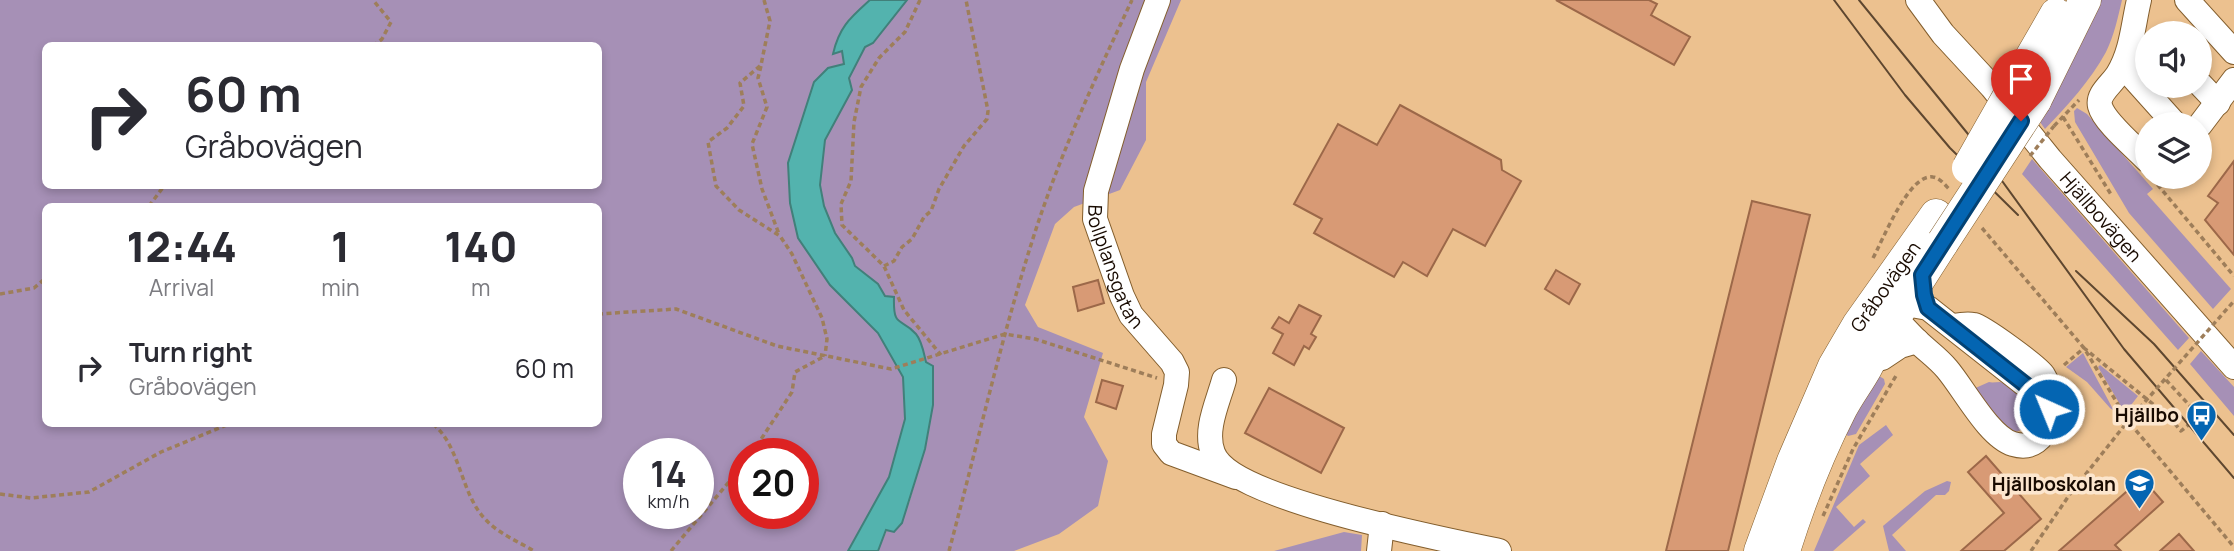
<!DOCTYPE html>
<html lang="en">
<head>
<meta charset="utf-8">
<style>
	body { margin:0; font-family:Manrope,sans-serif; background:#f2f2f3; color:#2b2b33; height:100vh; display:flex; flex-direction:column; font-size:26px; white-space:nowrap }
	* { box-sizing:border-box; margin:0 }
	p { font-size:23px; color:#7c7c81 }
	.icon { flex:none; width:38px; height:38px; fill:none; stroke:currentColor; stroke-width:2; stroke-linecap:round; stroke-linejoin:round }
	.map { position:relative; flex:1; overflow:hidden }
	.sheet { position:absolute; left:42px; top:203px; width:560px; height:224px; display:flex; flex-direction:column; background:#fff; border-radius:10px; box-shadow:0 4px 10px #0003 }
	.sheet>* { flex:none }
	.hud { position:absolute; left:42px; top:42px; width:560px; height:147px; border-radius:10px; box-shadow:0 4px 10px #0003; background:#fff; color:#2b2b33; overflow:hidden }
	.controls { position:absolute; left:2135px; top:21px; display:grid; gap:14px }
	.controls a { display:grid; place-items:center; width:77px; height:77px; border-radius:50%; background:#fff; box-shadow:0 4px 10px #0003; font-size:35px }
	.speed { position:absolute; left:623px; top:438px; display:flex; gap:14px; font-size:35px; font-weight:700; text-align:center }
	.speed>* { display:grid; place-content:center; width:91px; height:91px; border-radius:50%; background:#fff; box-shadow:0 4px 10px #0003; line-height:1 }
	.speed small { font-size:18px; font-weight:400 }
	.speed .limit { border:10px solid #d22; background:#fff; color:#111 }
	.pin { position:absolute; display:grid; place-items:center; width:60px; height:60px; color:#fff; margin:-72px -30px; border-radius:50% 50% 50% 0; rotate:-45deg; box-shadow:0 0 7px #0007 }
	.pin .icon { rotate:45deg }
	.me { position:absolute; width:77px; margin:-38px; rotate:316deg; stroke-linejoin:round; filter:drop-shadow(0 0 5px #0008) }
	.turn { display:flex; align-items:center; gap:24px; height:147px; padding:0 28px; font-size:32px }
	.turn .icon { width:91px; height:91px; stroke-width:2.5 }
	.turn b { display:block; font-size:49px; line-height:60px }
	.eta { display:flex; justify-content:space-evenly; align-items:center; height:119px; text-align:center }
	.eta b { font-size:42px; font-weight:800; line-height:49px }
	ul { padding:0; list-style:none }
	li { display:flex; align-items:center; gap:21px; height:91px; padding:0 28px }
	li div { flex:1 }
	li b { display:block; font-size:26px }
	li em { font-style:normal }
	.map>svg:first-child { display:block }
</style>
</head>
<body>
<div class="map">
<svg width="2234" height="551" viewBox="0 0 2234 551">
	<rect width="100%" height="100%" fill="#ecc18f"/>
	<path fill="#a690b6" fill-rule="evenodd" d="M0,0H870L849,19L834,54L842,51L844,64L814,82L800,125L830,285L878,333L903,377L905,420L889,477L853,544L848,551H0ZM46,46H598V186H46ZM46,206H598V424H46ZM639,453H698V513H639ZM744,453H803V513H744Z
		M907,0H1181L1146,82V140L1120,190L1074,207L1055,224L1025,305L1038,327L1103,353L1084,417L1108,461L1098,506L1059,534L1014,551H878L887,530L909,503L925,449L933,405V366L926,362L916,335L899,322L878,284L855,266L852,258L835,233L824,206L820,185L825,140L851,90L849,78L865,47L873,42Z
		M2092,0H2122C2118,17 2114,36 2106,52C2090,81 2068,105 2045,129L2035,115Z
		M2077,108L2087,114L2153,189L2147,194L2231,289L2213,309L2129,213L2075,122L2074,111Z
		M2032,159L2189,338L2178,350L2022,174Z
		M2201,351L2234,387V416L2190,364Z
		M2083,353L2114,411L2110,408L2087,382L2066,367Z
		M2100,365L2138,396L2125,413L2098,367Z
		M1876,374L1884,379L1885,384L1856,434L1848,436L1844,432Z
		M1989,382C1992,383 1996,382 2000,382C2005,383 2010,387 2015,390C2036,404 2043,425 2012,433L1971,390Z
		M1886,425L1893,435L1860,464L1870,476L1836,507L1854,527L1863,519L1866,522L1833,551H1814L1859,445Z
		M1947,481L1951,482L1949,491L1945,495H1936L1892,535L1906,551H1889L1883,526L1925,491Z
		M1344,532L1362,535L1361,551H1274Z"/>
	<path fill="#53b3ae" stroke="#41807a" stroke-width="2" d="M870,0H907L873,43L865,47L849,78L852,90L825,140L820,185L824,206L835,233L852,258L855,266L878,284L885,296L894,297C893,329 901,317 916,334C922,341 924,354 926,362L933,366V405L925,449L902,523L894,532L886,530L878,551H848L889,477L905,419L903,377L878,333L830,285L798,238L790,203L788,163L814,82L828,68L844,64L842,51L833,54C839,27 850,18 870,0Z"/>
	<path fill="#d89a75" stroke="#9c6849" stroke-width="2" d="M1556,0H1649L1657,4L1651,15L1690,37L1674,65Z
		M1400,105L1501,160L1502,170L1521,181L1485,246L1453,229L1427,276L1403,262L1394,277L1314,233L1322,219L1294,204L1338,124L1377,145Z
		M2234,161V255L2205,220L2218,203L2208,196Z
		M1752,201L1810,215L1728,551H1666Z
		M1556,270L1580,284L1569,304L1545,289Z
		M1098,280L1104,303L1078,311L1073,287Z
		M1299,305L1321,316L1311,334L1316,337L1309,349L1304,346L1294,365L1273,353L1283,334L1272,328L1279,317L1289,323Z
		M1102,380L1123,386L1116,409L1096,402Z
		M1269,388L1344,428L1321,473L1245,433Z
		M1986,456L2041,519L2004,551H1961L2004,513L1968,472Z
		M2142,478L2163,502L2115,545L2121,551H2059Z
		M2179,534L2194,551H2160Z"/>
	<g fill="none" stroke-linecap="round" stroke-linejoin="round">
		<defs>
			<g id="minor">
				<path id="s1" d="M1158,0L1132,69L1096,191L1095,219L1122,296L1131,315L1172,362L1177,372L1176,385L1164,434V444L1171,453L1236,477"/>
				<path id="s2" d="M1918,0L1943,34L1992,87L2050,159L2234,367"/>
				<path d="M2139,0C2133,25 2132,51 2118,74C2112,84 2097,94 2100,106C2104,122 2136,148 2147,160"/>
				<path d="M2187,0L2234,52"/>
				<path d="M2123,66L2175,124"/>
				<path d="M2200,84L2218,103"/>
				<path d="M2200,125L2234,80"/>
				<path d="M1889,301L1928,308L2036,393L2049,409"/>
				<path d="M1883,305C1894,317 1905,329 1916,340C1926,350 1938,358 1947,369C1964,389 1989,437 2013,444C2052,456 2057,397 2043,375C2038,367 1983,327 1974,325C1968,324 1959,325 1953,326"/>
				<path d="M1871,361L1882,358L1900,346L1917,341"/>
				<path d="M1224,380C1218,402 1204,430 1213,453C1230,499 1448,540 1499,551"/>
				<path d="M1379,551L1382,524"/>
			</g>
			<g id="major">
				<path d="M2014,87L2056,14"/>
				<path d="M2035,101L2085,0"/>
				<path id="s3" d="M1760,551L1793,461L1834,366L1858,325L1936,215"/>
				<path d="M1784,551C1799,503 1818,454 1841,409C1852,388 1868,370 1875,348L1943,242"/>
			</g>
		</defs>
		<use href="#minor" stroke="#835e2d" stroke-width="26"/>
		<use href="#major" stroke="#835e2d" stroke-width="33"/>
		<path stroke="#9e7e5a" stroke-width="3.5" stroke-dasharray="5 3.5" stroke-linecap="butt" d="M764,0L770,21L761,65L740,83L744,106L727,128L708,142L716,186L739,210L780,236L792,254L822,318L827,339L825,356
			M920,0L905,32L879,58L861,87L854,122L851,181L841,204L842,225L884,266L904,310L941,355
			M373,46L382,39L391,22L373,0
			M761,66L758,78L767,107L752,144L762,189L779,234
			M2063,117L2112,196
			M2054,126L2079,100
			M2152,178L2234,276
			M149,206L164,186
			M1982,228L2084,348L2128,421L2234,547
			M1873,258C1883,240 1909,173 1933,177C1940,178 1945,185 1950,190
			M884,266L894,261L902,247L912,239L924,217L931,211L939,189L964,146L987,119L988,111L966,0
			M0,294L34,288L46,278
			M598,314L676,309L777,346L891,369L1005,334L1035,339L1157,378
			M2064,365L2084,348L2170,418L2181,431L2192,422
			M2166,380L2192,408
			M338,424H339
			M433,424C462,448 460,496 488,522C500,534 519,542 534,551
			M752,453L792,392L795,372L823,357
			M0,494L31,498L89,492L161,452L229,424
			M1823,516L1853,449L1897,374
			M671,551L744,464
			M949,551C978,443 1002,333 1037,226C1063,148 1097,74 1132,0
			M2031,551L2070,494L2128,421"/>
		<use href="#minor" stroke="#fff" stroke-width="24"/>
		<use href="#major" stroke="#fff" stroke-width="32"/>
		<path stroke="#5e4730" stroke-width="2" d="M1834,0L1905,95L1950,148L2018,215
			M1859,0L1968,134L2124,349L2234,478
			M2076,271L2154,344L2234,435"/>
		<defs>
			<path id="major-bridge" d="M1968,168L2014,87
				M1943,242L2035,101"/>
		</defs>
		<use href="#major-bridge" stroke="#835e2d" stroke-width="33" stroke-linecap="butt"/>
		<path stroke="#9e7e5a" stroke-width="3.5" stroke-dasharray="5 3.5" stroke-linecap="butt" d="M2030,156L2054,126
			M2128,421L2234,301"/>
		<use href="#major-bridge" stroke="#fff" stroke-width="32"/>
	</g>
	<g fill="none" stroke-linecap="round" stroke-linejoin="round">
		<defs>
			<path id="route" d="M2021,121L1922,275L1924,295L1928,308L2036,393L2049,409"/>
		</defs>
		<use href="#route" stroke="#034274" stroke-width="18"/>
		<use href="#route" stroke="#0465b2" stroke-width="12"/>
	</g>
	<defs>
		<symbol id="bus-pin" viewBox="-11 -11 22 30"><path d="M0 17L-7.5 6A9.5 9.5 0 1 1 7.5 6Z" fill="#0465b2" stroke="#fce6ce"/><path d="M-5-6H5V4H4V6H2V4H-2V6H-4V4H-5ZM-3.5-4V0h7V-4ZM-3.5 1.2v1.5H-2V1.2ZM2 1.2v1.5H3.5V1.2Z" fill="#fff"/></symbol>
		<symbol id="school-pin" viewBox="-11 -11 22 30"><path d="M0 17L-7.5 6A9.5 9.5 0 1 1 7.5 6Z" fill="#0465b2" stroke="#fce6ce"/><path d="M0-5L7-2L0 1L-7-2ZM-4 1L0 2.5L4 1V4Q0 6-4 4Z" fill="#fff"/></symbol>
	</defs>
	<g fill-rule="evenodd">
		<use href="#bus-pin" x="2184" y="398" width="35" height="47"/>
		<use href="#school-pin" x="2122" y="466" width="35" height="47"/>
	</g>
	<g text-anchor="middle" stroke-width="7" stroke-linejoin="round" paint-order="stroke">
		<g font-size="19" fill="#180a00" stroke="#fce6ce">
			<text dy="7" stroke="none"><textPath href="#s2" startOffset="284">Hjällbovägen</textPath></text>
			<text dy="7" stroke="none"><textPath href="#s1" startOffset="280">Bollplansgatan</textPath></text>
			<text dy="7" stroke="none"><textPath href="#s3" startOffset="294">Gråbovägen</textPath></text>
		</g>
		<g font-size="19" font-weight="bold" fill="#180a00" stroke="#fce6ce" text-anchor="end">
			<text x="2179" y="422">Hjällbo</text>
			<text x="2116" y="491">Hjällboskolan</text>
		</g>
	</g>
</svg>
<div class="controls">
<a><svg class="icon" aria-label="sound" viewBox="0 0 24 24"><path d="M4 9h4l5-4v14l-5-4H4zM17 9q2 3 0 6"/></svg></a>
<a><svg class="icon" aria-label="layers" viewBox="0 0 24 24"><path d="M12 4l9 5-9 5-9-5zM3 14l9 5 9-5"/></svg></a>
</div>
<div class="speed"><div>14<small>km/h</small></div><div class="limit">20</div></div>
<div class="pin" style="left:2021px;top:121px;background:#d93025"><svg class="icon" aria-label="arrive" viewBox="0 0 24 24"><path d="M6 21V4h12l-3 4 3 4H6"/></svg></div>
<svg class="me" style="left:2049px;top:409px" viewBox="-20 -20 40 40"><circle r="17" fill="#0465b2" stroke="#fff" stroke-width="3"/><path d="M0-11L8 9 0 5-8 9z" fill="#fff"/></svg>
<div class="hud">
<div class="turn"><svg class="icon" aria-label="right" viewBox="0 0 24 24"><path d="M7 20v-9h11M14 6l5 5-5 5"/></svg><div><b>60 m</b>Gråbovägen</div></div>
</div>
<section class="sheet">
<div class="eta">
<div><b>12:44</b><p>Arrival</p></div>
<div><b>1</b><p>min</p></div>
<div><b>140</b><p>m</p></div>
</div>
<ul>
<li><svg class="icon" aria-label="right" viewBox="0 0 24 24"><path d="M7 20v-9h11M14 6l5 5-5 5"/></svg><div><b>Turn right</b><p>Gråbovägen</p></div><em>60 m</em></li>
</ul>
</section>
</div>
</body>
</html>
